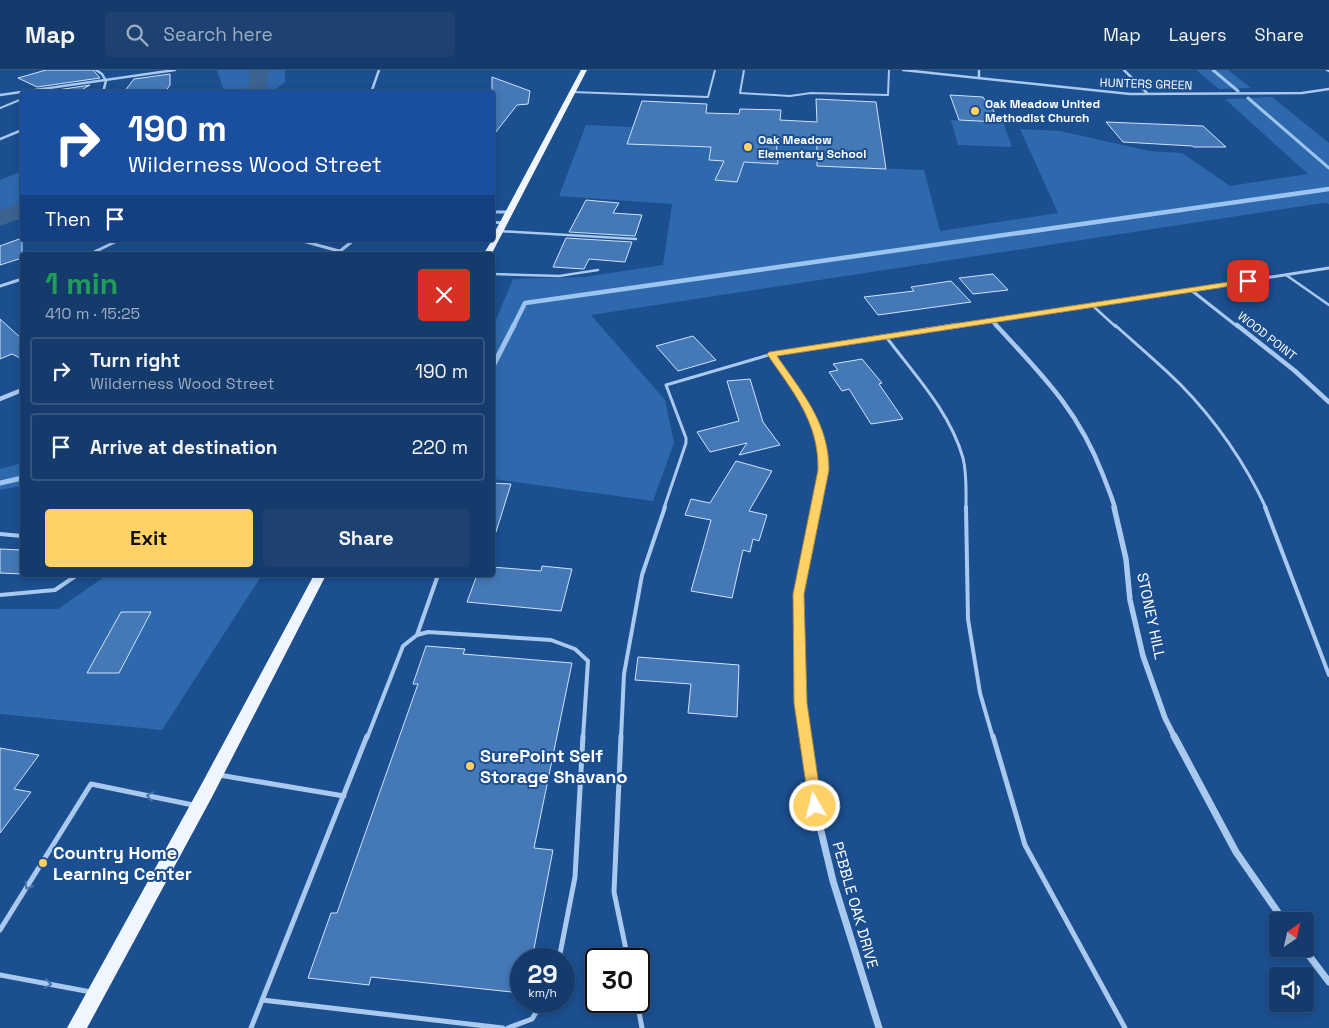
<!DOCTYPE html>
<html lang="en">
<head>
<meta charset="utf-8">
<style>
	body { margin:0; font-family:"Space Grotesk",sans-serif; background:#1d4271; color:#f1f3f6; height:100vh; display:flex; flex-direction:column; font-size:19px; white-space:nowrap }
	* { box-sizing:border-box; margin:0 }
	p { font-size:16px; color:#9dadc1 }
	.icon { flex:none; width:28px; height:28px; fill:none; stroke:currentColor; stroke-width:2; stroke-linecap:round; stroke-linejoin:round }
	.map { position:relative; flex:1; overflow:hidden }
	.drawer { position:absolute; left:20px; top:182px; width:475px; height:325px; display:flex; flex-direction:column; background:#143b6b; border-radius:5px; box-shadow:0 2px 8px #0003,0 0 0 1px #33557e }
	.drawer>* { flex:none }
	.banner { position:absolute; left:20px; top:20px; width:475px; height:152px; border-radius:5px; box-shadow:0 2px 8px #0003,0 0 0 1px #33557e; background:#1a4fa0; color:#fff; overflow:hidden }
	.needle { width:32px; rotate:34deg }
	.fabs { position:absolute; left:1269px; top:842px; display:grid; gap:10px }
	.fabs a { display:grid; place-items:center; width:45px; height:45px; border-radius:5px; background:#143b6b; box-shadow:0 2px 8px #0003,0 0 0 1px #33557e; font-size:25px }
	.speed { position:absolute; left:510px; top:878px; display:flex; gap:10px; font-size:25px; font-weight:700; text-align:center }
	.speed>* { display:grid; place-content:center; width:65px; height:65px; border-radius:50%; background:#143b6b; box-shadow:0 2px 8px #0003,0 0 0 1px #33557e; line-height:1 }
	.speed small { font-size:12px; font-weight:400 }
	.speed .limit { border:2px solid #111; border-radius:8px; background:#fff; color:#111 }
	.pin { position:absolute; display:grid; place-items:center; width:42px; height:42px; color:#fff; margin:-21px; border-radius:10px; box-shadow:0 2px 8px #0006 }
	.me { position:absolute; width:55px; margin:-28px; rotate:352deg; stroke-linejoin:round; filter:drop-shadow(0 0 4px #0008) }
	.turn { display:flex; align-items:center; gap:18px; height:105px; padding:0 25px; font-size:22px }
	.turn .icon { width:65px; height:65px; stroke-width:2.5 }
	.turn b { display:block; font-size:35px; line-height:42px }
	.then { display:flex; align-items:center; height:48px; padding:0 25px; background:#0003; gap:10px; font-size:19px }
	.round { display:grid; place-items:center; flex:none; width:52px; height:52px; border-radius:5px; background:#1d4271 }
	.overview { display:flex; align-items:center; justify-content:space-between; height:85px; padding:0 25px }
	h1 { font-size:30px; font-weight:600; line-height:38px; color:#1e9e55 }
	.cta { display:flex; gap:10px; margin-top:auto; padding:10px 25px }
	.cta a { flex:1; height:58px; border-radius:5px; background:#ffd166; color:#111; font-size:20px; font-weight:600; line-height:58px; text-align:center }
	.cta a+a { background:#1d4271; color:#f1f3f6 }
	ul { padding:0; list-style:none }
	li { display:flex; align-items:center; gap:15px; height:68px; margin:0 10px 8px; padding:0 15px; border:2px solid #33557e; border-radius:5px }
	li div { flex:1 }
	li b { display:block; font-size:19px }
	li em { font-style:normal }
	header { display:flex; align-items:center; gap:30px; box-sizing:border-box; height:70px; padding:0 25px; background:#143b6b; border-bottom:1px solid #33557e }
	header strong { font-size:24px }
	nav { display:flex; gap:28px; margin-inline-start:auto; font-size:18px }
	.search { width:350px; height:45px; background:#1d4271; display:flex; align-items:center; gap:12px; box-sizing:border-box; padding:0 18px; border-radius:5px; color:#9dadc1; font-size:19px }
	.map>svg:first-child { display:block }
</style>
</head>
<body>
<header>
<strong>Map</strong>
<div class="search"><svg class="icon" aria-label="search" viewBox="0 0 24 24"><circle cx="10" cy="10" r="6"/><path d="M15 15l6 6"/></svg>Search here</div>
<nav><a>Map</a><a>Layers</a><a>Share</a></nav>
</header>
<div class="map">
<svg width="1329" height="958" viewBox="0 0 1329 958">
	<rect width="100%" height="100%" fill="#1b4f8f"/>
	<path fill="#2e69ad" d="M217,0H285V12L272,22H221L224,21Z
		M1196,0H1228L1251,18L1219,19Z
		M1272,27L1329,73V134L1323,133L591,245L665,330L674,373L653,431L493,409V257L513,209L584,207L663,195L672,134L559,126L586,55L633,57L628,74L713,66L709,90L778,94L776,67L817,68L818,96L924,100L940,161L1058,143L1020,59L1060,61L1149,81L1182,83L1230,116L1308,104L1225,29Z
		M951,50L1003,52L1012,77L958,75Z
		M22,101V147L0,155V110Z
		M22,393V416L0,420V399Z
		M107,505H262L162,660L0,644V539H58Z"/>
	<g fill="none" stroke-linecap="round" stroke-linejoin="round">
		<path stroke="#9cc4f0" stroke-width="3" d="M1213,0L1238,21
			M1248,28L1329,98"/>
		<path stroke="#9cc4f0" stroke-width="4.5" d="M513,257L525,233L1329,119"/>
		<path stroke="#9cc4f0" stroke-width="5" d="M492,298L514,255
			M0,413L22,408"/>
		<path fill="#3c6290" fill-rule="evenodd" d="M250,0H268L267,18L265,22H240L249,15Z
			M22,132V148L0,156V140Z"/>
	</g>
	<path fill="#4478b7" stroke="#cfe3fa" d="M46,0H93L100,8L37,17L18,8Z
		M170,4V15L165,22H124L134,9Z
		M492,7L530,21L528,34L517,35L492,67Z
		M90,15L78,22H50L51,21Z
		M950,25L983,27L986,32H990L998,52L959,50Z
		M816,29L876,32L886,99L817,96V68L776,67L778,94L744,92L737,112L715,110L724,91L709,90L711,77L627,74L642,31L707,34L706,43L739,44L740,39L781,40L780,50L817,52Z
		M1106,52L1203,56L1226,77H1194L1192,76L1123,72Z
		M586,130L619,133L613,143L642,145L635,166L569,162Z
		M22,168V188L0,195V176Z
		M566,168L632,172L625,192L589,189L584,199L553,197Z
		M993,204L1008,220L973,224L959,208Z
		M951,211L971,232L878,245L864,227L914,221L911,217Z
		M0,249L22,269V289L12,284L0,289Z
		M693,266L716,290L678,301L656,276Z
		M862,289L882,313L879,314L903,349L871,354L849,319L842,321L829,302L838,300L833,294Z
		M750,309L763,352L780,375L739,385L747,373L710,382L697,362L739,351L727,311Z
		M736,391L772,401L749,441L767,445L759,471L753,469L750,482L743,480L732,528L691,521L711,450L685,445L691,429L710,433Z
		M492,413L511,414L496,462L492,461Z
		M0,479L22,480V504L0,503Z
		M542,496L572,499L561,541L467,532L477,505H492V497L541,501Z
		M121,542H151L119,603H87Z
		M426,576L465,579L463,584L572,593L534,778L553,780L532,889H521V923L371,907L369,915L308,908L331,843H337L418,614H413Z
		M638,587L739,595L737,647L688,643L691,614L635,610Z
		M0,678L39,685L14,719L31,722L0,763Z"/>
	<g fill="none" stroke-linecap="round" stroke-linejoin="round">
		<path stroke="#a9c9ee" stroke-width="2" d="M744,0L740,23L790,26L811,23L888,25L889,0
			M39,22L49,19
			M572,22L708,27L715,0
			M0,38L22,29"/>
		<path stroke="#a9c9ee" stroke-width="2.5" d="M499,161L636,169
			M492,204L559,206L598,200
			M1286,205L1329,235
			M1093,236L1116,257"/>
		<path stroke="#a9c9ee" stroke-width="3" d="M1115,255C1137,275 1160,294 1181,315C1216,351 1245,393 1266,438
			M887,268C915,305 950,342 963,388C967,404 966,422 966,438
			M664,438L686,373V368L666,315L772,284"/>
		<path stroke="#a9c9ee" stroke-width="4" d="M966,437L968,549L980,623L993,668
			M1265,437L1329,605
			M0,464L22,466
			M0,525L55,520L77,505
			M417,565L438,505
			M367,668L403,576L417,565L428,562L551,570L575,579L588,591L583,668
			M621,668L624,604L642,505L665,437"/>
		<path stroke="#a9c9ee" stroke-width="5" d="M621,666L614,822L628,889
			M993,666L1025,775L1125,958
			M219,705L344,726
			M0,860L91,714L193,735
			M559,889L575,807L583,666
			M0,905L91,922
			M262,930L503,958
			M637,931L642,958
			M251,958L367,666
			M508,958L532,949L543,931"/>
		<path stroke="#a9c9ee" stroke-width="2.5" d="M96,0L102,4L106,11L103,22
			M379,0L372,20L395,22
			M903,0L1130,24L1302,23L1329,19
			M979,0V8
			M1124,0L1148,24
			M1327,0L1329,1
			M0,25L175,0
			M0,69L22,60"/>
		<path stroke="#a9c9ee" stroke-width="3" d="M492,142H509
			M492,152L503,153
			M299,170L339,181
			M88,185L119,170
			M335,185L354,170
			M0,216L22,209
			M1191,220L1238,257
			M992,251L997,257
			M949,257L1329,198"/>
		<path stroke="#a9c9ee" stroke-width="4.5" d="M996,255C1043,306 1078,340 1103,405C1107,416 1112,427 1115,438
			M1237,255L1295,301L1329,332
			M0,329L22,320
			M816,438C818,426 823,412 823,400C824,355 796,319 772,284L957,255"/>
		<path stroke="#a9c9ee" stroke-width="5.5" d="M1114,437L1126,489L1130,530L1143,586L1165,648L1175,668
			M806,668L801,633L799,525L816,437"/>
		<path stroke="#a9c9ee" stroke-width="7" d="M806,666L815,736L833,811L879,958
			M1174,666L1236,782L1284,851
			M1304,879L1329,912"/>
		<path fill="#f0f6ff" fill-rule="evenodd" d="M581,0H587L491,185H483L492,170V167Z
			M314,505H326L212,727L87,958H67L200,717Z"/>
	</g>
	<defs><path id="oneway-chevron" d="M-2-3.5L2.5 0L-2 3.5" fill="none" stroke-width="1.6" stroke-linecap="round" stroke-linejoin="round" transform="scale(1.25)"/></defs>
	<g stroke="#4674ac">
		<use href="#oneway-chevron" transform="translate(150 726) rotate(-169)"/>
		<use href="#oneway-chevron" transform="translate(28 816) rotate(122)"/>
		<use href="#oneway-chevron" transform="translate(48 914) rotate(10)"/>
	</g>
	<path fill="#ffd166" stroke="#a68842" d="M1248,209H1251V213L777,286C803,324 829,353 829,400L804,524L807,633L822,736L820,741L815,743L810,741L794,633L793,524L818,400C819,352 793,322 767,284L769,282Z"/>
	<g fill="#ffd166" stroke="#1b4f8f" stroke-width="2">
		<circle cx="975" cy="41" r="5"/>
		<circle cx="748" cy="77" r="5"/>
		<circle cx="470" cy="696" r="5"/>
		<circle cx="43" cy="793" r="5"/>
	</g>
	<g text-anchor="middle" stroke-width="4" stroke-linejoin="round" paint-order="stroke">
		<g font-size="12" fill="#fff" stroke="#1b4f8f">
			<text transform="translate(1146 14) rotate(2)" y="4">HUNTERS GREEN</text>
			<text transform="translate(1267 266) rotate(38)" y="4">WOOD POINT</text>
		</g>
		<g font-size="12" font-weight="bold" fill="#fff" stroke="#1b4f8f" text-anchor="start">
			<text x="985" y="38">Oak Meadow United<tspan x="985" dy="14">Methodist Church</tspan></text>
			<text x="758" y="74">Oak Meadow<tspan x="758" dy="14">Elementary School</tspan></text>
		</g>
		<g font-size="15" fill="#fff" stroke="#1b4f8f">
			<text transform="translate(1151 546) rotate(78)" y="5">STONEY HILL</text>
			<text transform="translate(855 835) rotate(74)" y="5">PEBBLE OAK DRIVE</text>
		</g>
		<g font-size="18" font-weight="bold" fill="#fff" stroke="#1b4f8f" text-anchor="start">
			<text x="480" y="692">SurePoint Self<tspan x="480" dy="21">Storage Shavano</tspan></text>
			<text x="53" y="789">Country Home<tspan x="53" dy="21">Learning Center</tspan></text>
		</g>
	</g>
</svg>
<div class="fabs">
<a><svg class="needle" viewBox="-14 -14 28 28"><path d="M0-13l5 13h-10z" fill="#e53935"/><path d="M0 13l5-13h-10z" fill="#9dadc1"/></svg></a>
<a><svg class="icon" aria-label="sound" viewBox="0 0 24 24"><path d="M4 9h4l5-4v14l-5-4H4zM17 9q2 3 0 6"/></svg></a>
</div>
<div class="speed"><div>29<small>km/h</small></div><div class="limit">30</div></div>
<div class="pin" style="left:1248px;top:211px;background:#d93025"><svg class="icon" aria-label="arrive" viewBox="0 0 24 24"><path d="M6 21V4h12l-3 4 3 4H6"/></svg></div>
<svg class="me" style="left:815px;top:736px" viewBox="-20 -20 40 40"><circle r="17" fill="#ffd166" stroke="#fff" stroke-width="3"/><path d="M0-11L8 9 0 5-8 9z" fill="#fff"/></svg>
<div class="banner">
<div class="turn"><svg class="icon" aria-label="right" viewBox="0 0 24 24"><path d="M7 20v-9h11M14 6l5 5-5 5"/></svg><div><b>190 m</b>Wilderness Wood Street</div></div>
<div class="then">Then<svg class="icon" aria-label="arrive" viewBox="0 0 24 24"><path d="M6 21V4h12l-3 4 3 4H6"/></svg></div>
</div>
<section class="drawer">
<div class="overview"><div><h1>1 min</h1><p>410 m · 15:25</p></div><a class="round" style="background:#d93025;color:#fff"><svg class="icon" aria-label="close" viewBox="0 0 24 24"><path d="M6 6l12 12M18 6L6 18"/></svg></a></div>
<ul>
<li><svg class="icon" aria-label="right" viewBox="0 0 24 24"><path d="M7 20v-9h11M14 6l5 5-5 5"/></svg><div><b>Turn right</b><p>Wilderness Wood Street</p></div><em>190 m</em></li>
<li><svg class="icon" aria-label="arrive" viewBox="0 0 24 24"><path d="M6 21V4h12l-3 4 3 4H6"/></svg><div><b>Arrive at destination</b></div><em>220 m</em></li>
</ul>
<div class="cta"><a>Exit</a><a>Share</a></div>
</section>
</div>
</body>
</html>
